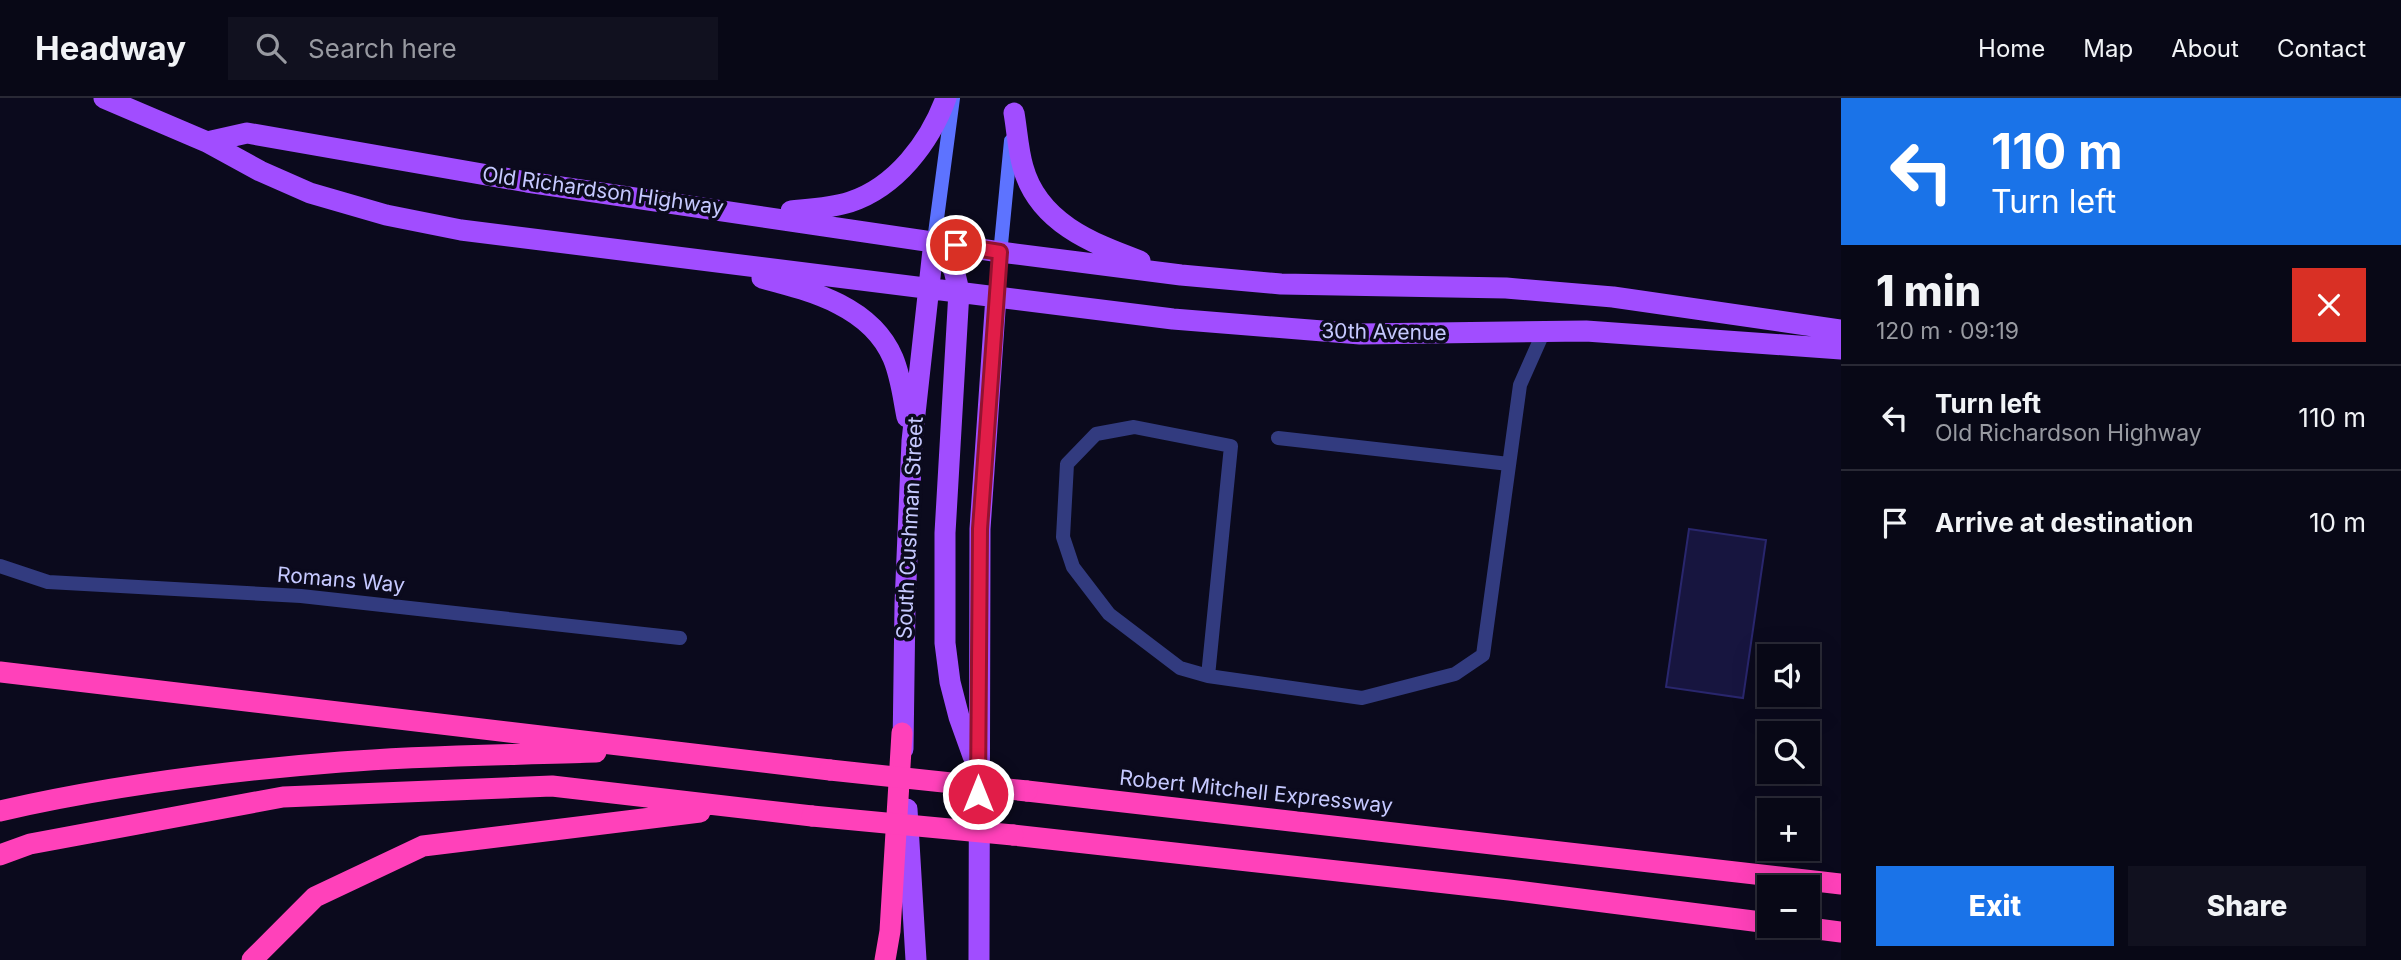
<!DOCTYPE html>
<html lang="en">
<head>
<meta charset="utf-8">
<style>
	body { margin:0; font-family:Inter,sans-serif; background:#11111f; color:#f1f3f6; height:100vh; display:flex; flex-direction:column; font-size:26px; white-space:nowrap }
	* { box-sizing:border-box; margin:0 }
	p { font-size:23px; color:#989aa1 }
	.icon { flex:none; width:38px; height:38px; fill:none; stroke:currentColor; stroke-width:2; stroke-linecap:round; stroke-linejoin:round }
	.map { position:relative; flex:1; overflow:hidden }
	.side { display:flex; flex-direction:column; background:#080816; width:560px }
	.side>* { flex:none }
	.top-card { background:#1a73e8; color:#fff; overflow:hidden }
	.tools { position:absolute; left:1757px; top:546px; display:grid; gap:14px }
	.tools a { display:grid; place-items:center; width:63px; height:63px; border-radius:0px; background:#080816; box-shadow:0 7px 28px #0002,0 0 0 2px #292935; font-size:35px }
	.pin { position:absolute; display:grid; place-items:center; width:60px; height:60px; color:#fff; margin:-30px; border:4px solid #fff; border-radius:50%; box-shadow:0 2px 7px #0007 }
	.me { position:absolute; width:77px; margin:-38px; rotate:0deg; stroke-linejoin:round; filter:drop-shadow(0 0 5px #0008) }
	.turn { display:flex; align-items:center; gap:24px; height:147px; padding:0 35px; font-size:32px }
	.turn .icon { width:91px; height:91px; stroke-width:2.5 }
	.turn b { display:block; font-size:49px; line-height:60px }
	.round { display:grid; place-items:center; flex:none; width:74px; height:74px; border-radius:0px; background:#11111f }
	.summary { display:flex; align-items:center; justify-content:space-between; height:119px; padding:0 35px }
	h1 { font-size:42px; font-weight:800; line-height:52px }
	.cta { display:flex; gap:14px; margin-top:auto; padding:14px 35px }
	.cta a { flex:1; height:80px; border-radius:0px; background:#1a73e8; color:#fff; font-size:28px; font-weight:800; line-height:80px; text-align:center }
	.cta a+a { background:#11111f; color:#f1f3f6 }
	ul { padding:0; list-style:none }
	li { display:flex; align-items:center; gap:21px; height:105px; padding:0 35px; border-top:2px solid #292935 }
	li div { flex:1 }
	li b { display:block; font-size:26px }
	li em { font-style:normal }
	header { display:flex; align-items:center; gap:42px; box-sizing:border-box; height:98px; padding:0 35px; background:#080816; border-bottom:2px solid #292935 }
	header strong { font-size:33px }
	nav { display:flex; gap:38px; margin-inline-start:auto; font-size:24px }
	.search { width:490px; height:63px; background:#11111f; display:flex; align-items:center; gap:18px; box-sizing:border-box; padding:0 24px; border-radius:0px; color:#989aa1; font-size:26px }
	main { display:flex; flex:1; min-height:0 }
	.map>svg:first-child { display:block }
</style>
</head>
<body>
<header>
<strong>Headway</strong>
<div class="search"><svg class="icon" aria-label="search" viewBox="0 0 24 24"><circle cx="10" cy="10" r="6"/><path d="M15 15l6 6"/></svg>Search here</div>
<nav><a>Home</a><a>Map</a><a>About</a><a>Contact</a></nav>
</header>
<main>
<div class="map">
<svg width="1841" height="862" viewBox="0 0 1841 862">
	<rect width="100%" height="100%" fill="#0b0a1d"/>
	<path fill="#17153f" stroke="#29266d" stroke-width="2" d="M1689,431L1766,442L1743,600L1666,589Z"/>
	<g fill="none" stroke-linecap="round" stroke-linejoin="round">
		<path stroke="#323b7f" stroke-width="14" d="M1278,340L1509,366
			M1208,578L1180,570L1109,516L1073,469L1063,439L1067,366L1096,336L1134,329L1231,348L1208,578L1362,600L1455,576L1483,557L1520,287L1544,233"/>
		<path stroke="#323b7f" stroke-width="14" d="M0,468L48,484L301,498L680,540"/>
		<path stroke="#5d73ff" stroke-width="14" d="M934,143L953,0
			M996,198L1011,43"/>
		<path stroke="#a14dff" stroke-width="21" d="M104,0L207,44L260,73L310,95L386,117L461,132L1173,221L1360,236L1586,233L1841,251
			M1014,15C1017,32 1018,52 1023,69C1038,124 1091,145 1140,163
			M207,44L247,35L527,84L1000,154L1181,177L1281,186L1506,190L1613,199L1841,232
			M791,113C811,111 831,110 850,104C896,89 930,44 946,0
			M934,143L954,172L959,193L945,435V545L950,584L959,619L973,658
			M762,180C811,193 871,208 893,260C901,279 903,299 907,319
			M903,651L905,506L912,343L934,143
			M907,711L916,862
			M979,862L980,431L996,198"/>
		<path stroke="#ff41ba" stroke-width="21" d="M0,574L830,672
			M1027,693L1841,786
			M0,713C113,687 226,673 341,664C426,657 512,657 596,654
			M1013,737L1509,792L1769,825
			M0,757L30,746L283,699L552,688L812,718
			M1794,828L1841,834
			M252,862L315,799L423,748L700,714
			M885,862L890,833L902,635"/>
		<path stroke="#ff41ba" stroke-width="21" d="M830,672L1027,693
			M812,718L1013,737"/>
	</g>
	<g fill="none" stroke-linecap="round" stroke-linejoin="round">
		<defs>
			<path id="route" d="M956,147L1000,154L980,431L978,696"/>
		</defs>
		<use href="#route" stroke="#92132f" stroke-width="18"/>
		<use href="#route" stroke="#e11d48" stroke-width="12"/>
	</g>
	<g text-anchor="middle" stroke-width="7" stroke-linejoin="round" paint-order="stroke">
		<g font-size="21" fill="#c6c9ff" stroke="#0b0a1d">
			<text transform="translate(603 93) rotate(8)" y="7">Old Richardson Highway</text>
			<text transform="translate(1384 234) rotate(1)" y="7">30th Avenue</text>
			<text transform="translate(910 430) rotate(-87)" y="7">South Cushman Street</text>
			<text transform="translate(341 482) rotate(5)" y="7">Romans Way</text>
			<text transform="translate(1256 694) rotate(6)" y="7">Robert Mitchell Expressway</text>
		</g>
	</g>
</svg>
<div class="tools">
<a><svg class="icon" aria-label="sound" viewBox="0 0 24 24"><path d="M4 9h4l5-4v14l-5-4H4zM17 9q2 3 0 6"/></svg></a>
<a><svg class="icon" aria-label="search" viewBox="0 0 24 24"><circle cx="10" cy="10" r="6"/><path d="M15 15l6 6"/></svg></a>
<a>+</a>
<a>−</a>
</div>
<div class="pin" style="left:956px;top:147px;background:#d93025"><svg class="icon" aria-label="arrive" viewBox="0 0 24 24"><path d="M6 21V4h12l-3 4 3 4H6"/></svg></div>
<svg class="me" style="left:978px;top:696px" viewBox="-20 -20 40 40"><circle r="17" fill="#e11d48" stroke="#fff" stroke-width="3"/><path d="M0-11L8 9 0 5-8 9z" fill="#fff"/></svg>
</div>
<section class="side">
<div class="top-card">
<div class="turn"><svg class="icon" aria-label="left" viewBox="0 0 24 24"><path d="M17 20v-9H6M10 6l-5 5 5 5"/></svg><div><b>110 m</b>Turn left</div></div>
</div>
<div class="summary"><div><h1>1 min</h1><p>120 m · 09:19</p></div><a class="round" style="background:#d93025;color:#fff"><svg class="icon" aria-label="close" viewBox="0 0 24 24"><path d="M6 6l12 12M18 6L6 18"/></svg></a></div>
<ul>
<li><svg class="icon" aria-label="left" viewBox="0 0 24 24"><path d="M17 20v-9H6M10 6l-5 5 5 5"/></svg><div><b>Turn left</b><p>Old Richardson Highway</p></div><em>110 m</em></li>
<li><svg class="icon" aria-label="arrive" viewBox="0 0 24 24"><path d="M6 21V4h12l-3 4 3 4H6"/></svg><div><b>Arrive at destination</b></div><em>10 m</em></li>
</ul>
<div class="cta"><a>Exit</a><a>Share</a></div>
</section>
</main>
</body>
</html>
